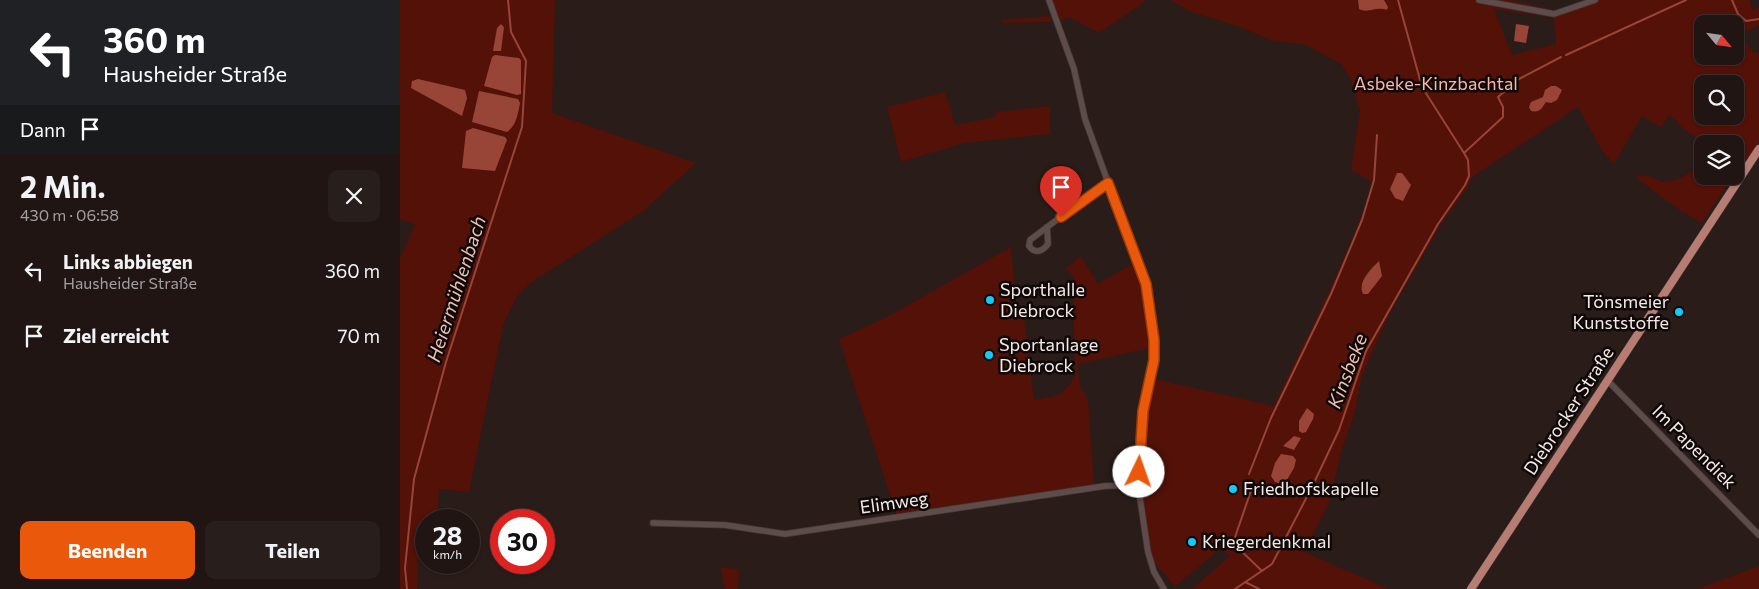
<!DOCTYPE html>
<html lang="de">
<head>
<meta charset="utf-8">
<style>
	body { margin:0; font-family:Commissioner,sans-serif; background:#281e1c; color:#f1f3f6; height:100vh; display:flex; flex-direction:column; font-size:19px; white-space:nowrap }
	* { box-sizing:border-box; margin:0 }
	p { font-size:16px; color:#a29fa0 }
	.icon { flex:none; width:28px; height:28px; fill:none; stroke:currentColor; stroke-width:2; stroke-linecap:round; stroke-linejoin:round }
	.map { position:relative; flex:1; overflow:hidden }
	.details { display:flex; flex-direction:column; background:#201513; width:400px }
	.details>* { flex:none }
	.hud { background:#202124; color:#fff; overflow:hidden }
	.needle { width:32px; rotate:119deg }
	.fabs { position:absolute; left:1294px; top:15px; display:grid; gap:10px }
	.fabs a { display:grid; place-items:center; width:50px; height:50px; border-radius:10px; background:#201513; box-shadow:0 1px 4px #0004,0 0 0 1px #3d3433; font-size:25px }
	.speed { position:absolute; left:15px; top:509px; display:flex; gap:10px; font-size:25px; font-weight:700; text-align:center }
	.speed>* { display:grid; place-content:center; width:65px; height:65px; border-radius:50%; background:#201513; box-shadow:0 1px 4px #0004,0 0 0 1px #3d3433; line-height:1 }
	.speed small { font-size:12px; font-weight:400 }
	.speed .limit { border:8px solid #d22; background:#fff; color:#111 }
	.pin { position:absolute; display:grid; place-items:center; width:42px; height:42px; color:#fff; margin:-51px -21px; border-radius:50% 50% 50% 0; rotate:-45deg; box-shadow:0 0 5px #0007 }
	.pin .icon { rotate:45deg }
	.me { position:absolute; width:55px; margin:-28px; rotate:3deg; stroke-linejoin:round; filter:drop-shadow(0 0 4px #0008) }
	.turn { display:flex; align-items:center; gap:18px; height:105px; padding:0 20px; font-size:22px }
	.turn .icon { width:65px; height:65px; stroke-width:2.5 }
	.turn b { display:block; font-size:35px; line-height:42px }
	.then { display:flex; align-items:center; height:48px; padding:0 20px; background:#0003; gap:10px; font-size:19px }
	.round { display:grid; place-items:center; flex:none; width:52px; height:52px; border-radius:10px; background:#281e1c }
	.headline { display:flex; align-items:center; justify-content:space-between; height:85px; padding:0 20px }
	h1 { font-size:30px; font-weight:700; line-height:38px }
	.cta { display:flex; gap:10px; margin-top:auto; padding:10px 20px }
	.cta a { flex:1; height:58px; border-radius:10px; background:#ea580c; color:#fff; font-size:20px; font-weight:700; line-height:58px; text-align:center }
	.cta a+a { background:#281e1c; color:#f1f3f6 }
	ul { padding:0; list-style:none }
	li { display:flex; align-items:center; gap:15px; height:65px; padding:0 20px }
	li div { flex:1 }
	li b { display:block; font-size:19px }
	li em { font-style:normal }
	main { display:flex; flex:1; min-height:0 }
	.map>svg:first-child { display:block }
</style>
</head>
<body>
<main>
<section class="details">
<div class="hud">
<div class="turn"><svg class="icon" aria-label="left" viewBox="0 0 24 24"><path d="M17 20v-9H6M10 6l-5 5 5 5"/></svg><div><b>360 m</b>Hausheider Straße</div></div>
<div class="then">Dann<svg class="icon" aria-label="arrive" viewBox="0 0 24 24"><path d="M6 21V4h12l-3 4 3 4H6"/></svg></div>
</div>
<div class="headline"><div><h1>2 Min.</h1><p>430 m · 06:58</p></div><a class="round"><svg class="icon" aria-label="close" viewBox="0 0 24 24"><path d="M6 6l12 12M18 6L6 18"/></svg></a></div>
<ul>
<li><svg class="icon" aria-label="left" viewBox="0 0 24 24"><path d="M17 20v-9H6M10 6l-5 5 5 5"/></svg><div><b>Links abbiegen</b><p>Hausheider Straße</p></div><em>360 m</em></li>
<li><svg class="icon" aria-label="arrive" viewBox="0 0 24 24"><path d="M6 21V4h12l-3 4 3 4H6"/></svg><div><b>Ziel erreicht</b></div><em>70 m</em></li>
</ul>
<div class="cta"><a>Beenden</a><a>Teilen</a></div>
</section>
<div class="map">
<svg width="1359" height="589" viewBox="0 0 1359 589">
	<rect width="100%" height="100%" fill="#2a1c19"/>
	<path fill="#531108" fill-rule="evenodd" d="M0,0H155L152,113L296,163L243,211L129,284L117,296L103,325L69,492L39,489L37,520H26V529L20,530L17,589H0V258L15,225L0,219ZM43,86L65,90L62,116L11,88Z
		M651,0H744L746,1L699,33L669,17L659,21Z
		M770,0H1111L1153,10L1157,15L1199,0H1350L1352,10L1359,7V25L1340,35L1353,52L1359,53V141L1341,170L1339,168L1335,174V144H1305L1280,126L1279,123L1269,115L1261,127L1242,116L1214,164L1202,151L1178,107L1072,177L1067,188L1041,224L991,311L977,341L962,376L954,415L941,452L929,503L904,552L989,589H792L829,557L822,547L775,587L755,563L750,549L739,480L746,414L754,379L874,406C908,332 948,261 973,183L951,170L960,110L951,80L941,64L906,45L870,40L840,27L792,12ZM1094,9L1154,18L1156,44L1112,55ZM1302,24H1335V56H1302ZM1302,84H1335V116H1302Z
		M650,16L652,22L603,23L601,20Z
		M545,92L555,125L595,117L596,112L650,106V134L564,143L501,162L487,107Z
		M1302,171V176H1333L1302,223L1278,209L1235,177L1246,175L1263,182L1276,180L1291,172Z
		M611,247L616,304L620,305L623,310L634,400C657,396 662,397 675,376L673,277L666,268L681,256L698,284L732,264L741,287L750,348L678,364L679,383L688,400L694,485L497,516L439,339L485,318Z
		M1359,566V589H1297Z
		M320,567L339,569L338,589H325Z"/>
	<path fill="#984538" d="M984,0L988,7L987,10C975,6 968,14 959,9L958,0Z
		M101,24L104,27L101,51H93L97,28Z
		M1116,24L1129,26L1126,43L1114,41Z
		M95,55L119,58L121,60V94L117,95L84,86L92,57Z
		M18,79L65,90L67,98L62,116L11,88L12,81Z
		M1151,86H1156L1162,90L1157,100L1151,103L1146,102C1142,108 1140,113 1131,111L1129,107L1131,102L1143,97L1145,90Z
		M79,91L118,99L120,103C118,114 116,126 107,132L72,122Z
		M73,128L105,137L107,140L95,171L62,168L66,131Z
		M997,173H1002L1011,185L1003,201L995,198L990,189Z
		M979,261L982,276L968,294H963C957,282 971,269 979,261Z
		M907,408L914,414L913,419L906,432L902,433L899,431V421Z
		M894,436L901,438L894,450L883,446Z
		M881,454L893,456L896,460L894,468L884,485L875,482L871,476L875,463Z"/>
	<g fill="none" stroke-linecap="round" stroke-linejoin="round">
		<path stroke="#984538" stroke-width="2" d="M1332,0L1338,14L1346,21L1359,19
			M1166,55L1286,0
			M1064,153L1103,117V107L1098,97L1119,79L1161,57
			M849,474L871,418L931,294L962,220L974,180L977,135
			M854,482L833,543L862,571
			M845,582L859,589
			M7,589L5,568L14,479L46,362L122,127L126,61L111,32L108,0
			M835,589L872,564L912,487L939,430L966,351L1038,224L1065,185L1069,176L1068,160L1064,153L1022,87L998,0"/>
		<defs>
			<path id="minor" d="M649,0L674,69L685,119L745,284L755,352L743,411L738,485L748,552L754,572L764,589
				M1079,0L1154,14L1195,0
				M647,227L648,244C642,252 635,254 629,246L630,240L703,185L708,183
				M1207,380L1359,535
				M253,523L325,525L385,534L705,486L738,485"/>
			<path id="major" d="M1071,589L1359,149"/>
		</defs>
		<use href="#minor" stroke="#443837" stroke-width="7"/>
		<use href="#major" stroke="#443837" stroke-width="9"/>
		<use href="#minor" stroke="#5d4c49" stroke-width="5.5"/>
		<use href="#major" stroke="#b77d72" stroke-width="8"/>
	</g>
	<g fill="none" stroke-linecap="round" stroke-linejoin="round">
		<defs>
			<path id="route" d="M661,217L708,183L746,284L754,340V360L743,411L739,472"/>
		</defs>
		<use href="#route" stroke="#983908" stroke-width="12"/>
		<use href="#route" stroke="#ea580c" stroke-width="9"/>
	</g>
	<g fill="#14cafb" stroke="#0e0807" stroke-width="2">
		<circle cx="590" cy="300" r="5"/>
		<circle cx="1279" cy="312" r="5"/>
		<circle cx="589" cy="355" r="5"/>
		<circle cx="833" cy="489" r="5"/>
		<circle cx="792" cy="542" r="5"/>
	</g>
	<g text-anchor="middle" stroke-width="5" stroke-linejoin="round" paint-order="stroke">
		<g font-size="18" fill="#fdb5a8" stroke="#0e0807">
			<text x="1036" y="90">Asbeke-Kinzbachtal</text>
		</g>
		<g font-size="18" fill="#f5eae8" stroke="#0e0807" text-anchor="start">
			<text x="600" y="296">Sporthalle<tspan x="600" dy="21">Diebrock</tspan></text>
			<text x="1269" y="308" text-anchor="end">Tönsmeier<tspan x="1269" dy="21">Kunststoffe</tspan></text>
			<text x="599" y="351">Sportanlage<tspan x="599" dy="21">Diebrock</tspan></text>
			<text x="843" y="495">Friedhofskapelle</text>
			<text x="802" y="548">Kriegerdenkmal</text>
		</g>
		<g font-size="18" fill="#f5eae8" stroke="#0e0807">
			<text transform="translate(1169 411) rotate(-57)" y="6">Diebrocker Straße</text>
			<text transform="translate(1294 447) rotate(45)" y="6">Im Papendiek</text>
			<text transform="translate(494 503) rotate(-8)" y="6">Elimweg</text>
		</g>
		<g font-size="19" font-style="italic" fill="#efbfb5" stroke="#0e0807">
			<text transform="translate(56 289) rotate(-72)" y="7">Heiermühlenbach</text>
			<text transform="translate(947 371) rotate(-69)" y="7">Kinsbeke</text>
		</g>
	</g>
</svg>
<div class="fabs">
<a><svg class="needle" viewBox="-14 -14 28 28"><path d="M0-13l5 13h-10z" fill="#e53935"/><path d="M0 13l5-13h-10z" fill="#a29fa0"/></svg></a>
<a><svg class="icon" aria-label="search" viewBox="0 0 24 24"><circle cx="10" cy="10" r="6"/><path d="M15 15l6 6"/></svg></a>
<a><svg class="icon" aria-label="layers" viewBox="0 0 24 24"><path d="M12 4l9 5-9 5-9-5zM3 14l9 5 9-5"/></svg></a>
</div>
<div class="speed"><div>28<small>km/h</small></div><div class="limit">30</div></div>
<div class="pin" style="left:661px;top:217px;background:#d93025"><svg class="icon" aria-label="arrive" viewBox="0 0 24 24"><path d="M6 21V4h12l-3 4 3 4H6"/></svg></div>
<svg class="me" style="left:739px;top:472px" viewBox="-20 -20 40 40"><circle r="19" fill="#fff"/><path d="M0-13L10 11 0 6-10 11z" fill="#ea580c"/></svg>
</div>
</main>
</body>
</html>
